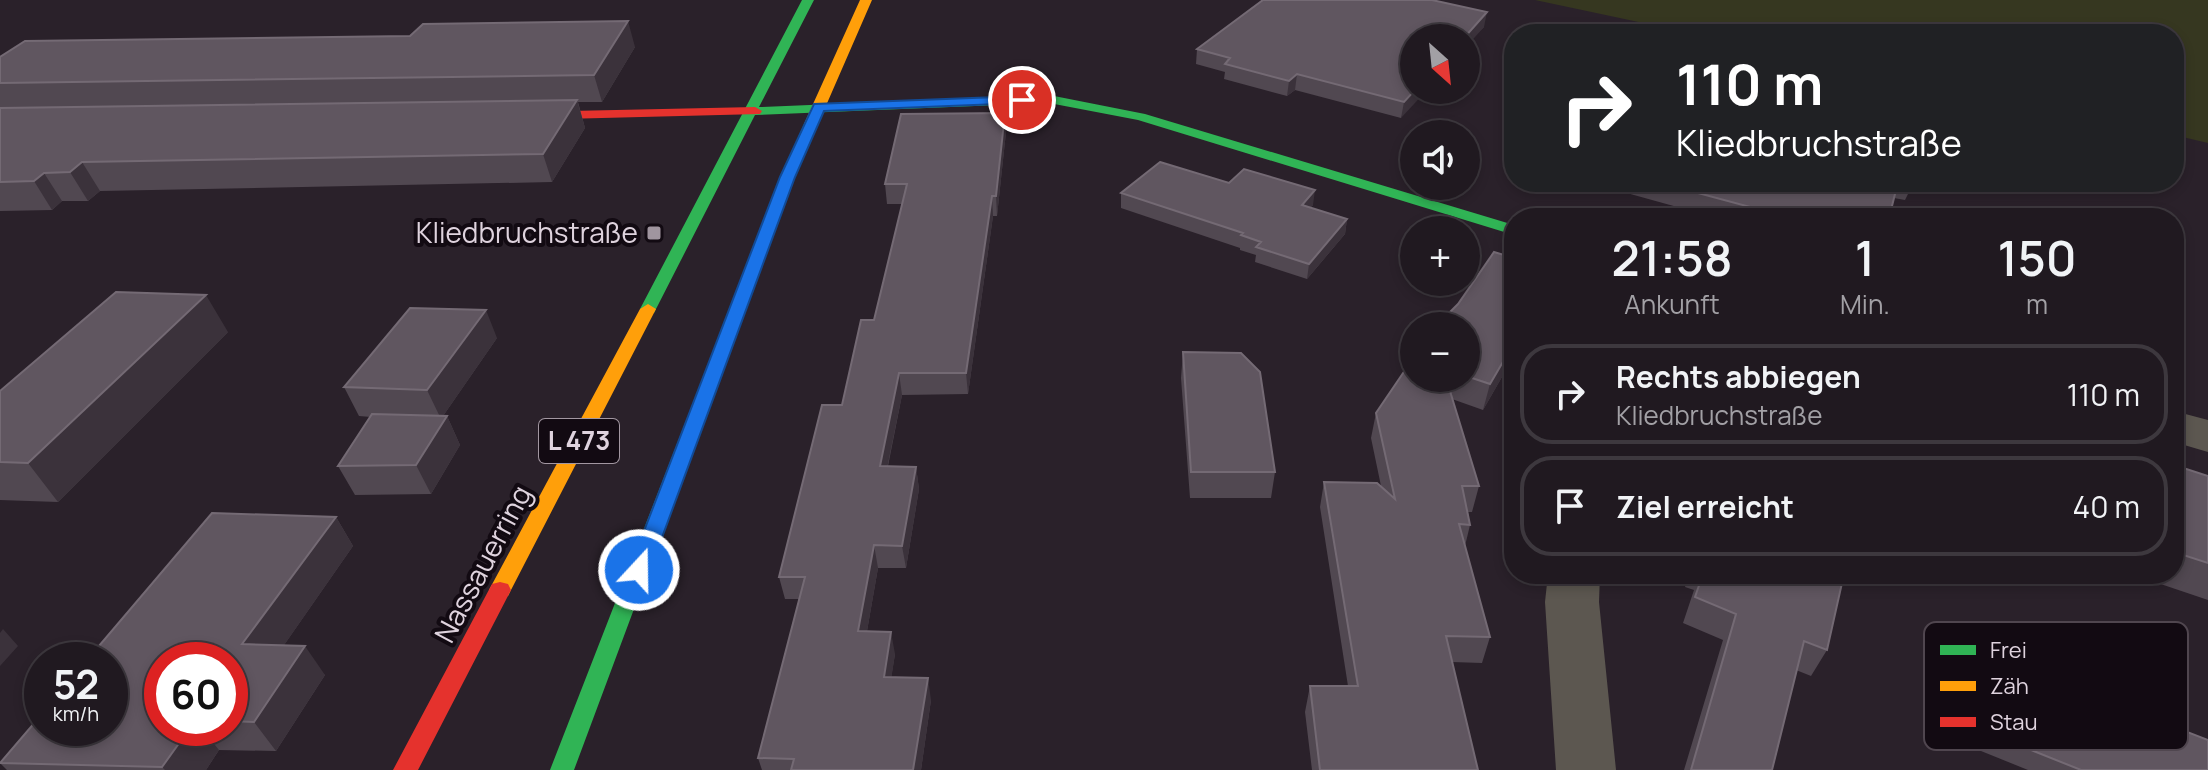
<!DOCTYPE html>
<html lang="de">
<head>
<meta charset="utf-8">
<style>
	body { margin:0; font-family:Manrope,sans-serif; background:#282229; color:#f1f3f6; height:100vh; display:flex; flex-direction:column; font-size:30px; white-space:nowrap }
	* { box-sizing:border-box; margin:0 }
	p { font-size:26px; color:#a2a0a5 }
	.icon { flex:none; width:44px; height:44px; fill:none; stroke:currentColor; stroke-width:2; stroke-linecap:round; stroke-linejoin:round }
	.map { position:relative; flex:1; overflow:hidden }
	.details { position:absolute; left:1504px; top:208px; width:680px; height:376px; display:flex; flex-direction:column; background:#201920; border-radius:32px; box-shadow:0 4px 12px #0003,0 0 0 2px #3d383e }
	.details>* { flex:none }
	.top-card { position:absolute; left:1504px; top:24px; width:680px; height:168px; border-radius:32px; box-shadow:0 4px 12px #0003,0 0 0 2px #3d383e; background:#202124; color:#fff; overflow:hidden }
	.needle { width:52px; rotate:153deg }
	.buttons { position:absolute; left:1400px; top:24px; display:grid; gap:16px }
	.buttons a { display:grid; place-items:center; width:80px; height:80px; border-radius:50%; background:#201920; box-shadow:0 4px 12px #0003,0 0 0 2px #3d383e; font-size:40px }
	.speed { position:absolute; left:24px; top:642px; display:flex; gap:16px; font-size:40px; font-weight:700; text-align:center }
	.speed>* { display:grid; place-content:center; width:104px; height:104px; border-radius:50%; background:#201920; box-shadow:0 4px 12px #0003,0 0 0 2px #3d383e; line-height:1 }
	.speed small { font-size:20px; font-weight:400 }
	.speed .limit { border:12px solid #d22; background:#fff; color:#111 }
	.pin { position:absolute; display:grid; place-items:center; width:68px; height:68px; color:#fff; margin:-34px; border:4px solid #fff; border-radius:50%; box-shadow:0 2px 8px #0007 }
	.me { position:absolute; width:88px; margin:-44px; rotate:21deg; stroke-linejoin:round; filter:drop-shadow(0 0 6px #0008) }
	.turn { display:flex; align-items:center; gap:28px; height:168px; padding:0 40px; font-size:36px }
	.turn .icon { width:104px; height:104px; stroke-width:2.5 }
	.turn b { display:block; font-size:56px; line-height:68px }
	.eta { display:flex; justify-content:space-evenly; align-items:center; height:136px; text-align:center }
	.eta b { font-size:48px; font-weight:600; line-height:56px }
	ul { padding:0; list-style:none }
	li { display:flex; align-items:center; gap:24px; height:100px; margin:0 16px 12px; padding:0 24px; border:4px solid #3d383e; border-radius:32px }
	li div { flex:1 }
	li b { display:block; font-size:30px }
	li em { font-style:normal }
	.map>svg:first-child { display:block }
</style>
</head>
<body>
<div class="map">
<svg width="2208" height="770" viewBox="0 0 2208 770">
	<rect width="100%" height="100%" fill="#2a212a"/>
	<path fill="#363720" d="M1535,0H2208V143L2174,135V34H1695Z"/>
	<g fill="none" stroke-linecap="round" stroke-linejoin="round">
		<path fill="#5c5750" fill-rule="evenodd" d="M2174,411L2208,420V452L2174,442Z
			M1548,574H1600L1599,602L1616,770H1556L1545,602Z"/>
		<path fill="#30b455" fill-rule="evenodd" d="M802,0H814L759,107L1049,95L1145,114L1514,225V235L1138,120L1049,103L755,115L656,309L654,313H642L640,309Z
			M811,120L818,124L795,177L574,770H550L781,177L804,124Z"/>
		<path fill="#ff9f0a" fill-rule="evenodd" d="M860,0H872L818,124L811,128L806,127L804,124Z
			M648,304L656,309L511,590L508,596L500,598L492,596L489,590L640,309Z"/>
		<path fill="#e5322d" fill-rule="evenodd" d="M755,107L762,111L760,114L523,120L516,116L523,112Z
			M500,582L508,584L511,590L418,770H393L492,584Z"/>
	</g>
	<path fill="#514851" fill-rule="evenodd" d="M1484,27L1414,90L1401,118L1295,90L1287,96L1224,79L1225,72L1196,64L1197,49Z
		M635,47L602,102H578L585,128L552,182L100,191L88,201H62L52,210L0,211V57Z
		M1006,132L997,216H993L968,394L902,395L888,466L916,467L919,489L906,568H878L867,631L895,654L891,678L931,700L921,770H762L758,758L799,599H785L779,577L842,405L874,320L903,204H887L885,184Z
		M1587,182H1914L1905,200L1894,198L1889,218H1717Z
		M1121,193L1313,205L1310,208L1347,219L1345,234L1307,279L1255,262L1256,255L1240,250V248L1121,208Z
		M1514,258V356L1483,410L1452,399L1479,486L1472,512H1468L1470,525L1465,546L1490,637L1482,663L1452,662L1478,770H1312L1305,712L1310,686H1348L1320,507L1324,482L1381,486L1371,438L1376,413L1414,378H1466V326Z
		M228,332L58,502L0,500V391Z
		M497,338L443,416H447L460,445L431,494L355,495L338,466L371,417L359,416L344,387Z
		M1183,352L1275,472L1271,498H1190L1181,378Z
		M2174,465L2208,476V600L2131,574H2174Z
		M336,517L353,546L284,645L325,675L276,751L219,750L206,770H7L0,763ZM230,660V728H162Z
		M1689,574H1844L1827,650L1811,676L1796,670L1772,770H1684L1723,640L1683,623L1694,590L1685,587Z
		M1955,642L2208,770H2028L1934,732L1944,658Z"/>
	<path fill="#3b323b" d="M1487,12L1484,27L1466,47V38H1464Z
		M628,21L635,47L602,102L594,75Z
		M1297,74L1295,90L1287,96L1289,81Z
		M1415,90H1427L1401,118L1404,102Z
		M577,100L585,128L552,182L543,154Z
		M1005,113L1006,132L997,216L996,196Z
		M82,162L100,191L88,201L70,172Z
		M44,173L62,201L52,210L34,181Z
		M1315,190L1313,205L1300,220L1302,205Z
		M992,196L993,216L968,394L966,373Z
		M1347,219L1345,234L1307,279L1309,264Z
		M206,295L228,332L58,502L28,463Z
		M486,310L497,338L441,419L427,390Z
		M1514,343V356L1483,410L1490,384Z
		M899,373L902,395L883,488L880,466Z
		M447,416L460,445L431,494L416,465Z
		M916,467L919,489L906,568L902,546Z
		M336,517L353,546L264,674L242,644Z
		M874,545L878,568L863,654L858,631Z
		M3,629L18,646L0,666V633Z
		M891,632L895,654L888,700L884,677Z
		M305,646L325,675L276,751L254,722Z
		M928,678L931,700L921,770H913Z
		M190,728H201L219,750L206,770H165L162,767Z"/>
	<path fill="#605660" stroke="#746a74" stroke-width="2" d="M1263,0H1432L1487,12L1464,38H1414V90H1415L1404,102L1297,74L1289,81L1225,64L1230,58L1197,49Z
		M628,21L594,75L0,83V57L25,41L410,36L423,24Z
		M577,100L543,154L82,162L70,172L44,173L34,181L0,182V108Z
		M1005,113L996,196H992L966,373H899L880,466L916,467L902,546L874,545L858,631L891,632L884,677L928,678L913,770H791L794,759L758,758L805,577H779L822,405H842L861,320H874L907,184H885L901,114Z
		M1160,162L1229,183L1244,169L1315,190L1302,205L1347,219L1309,264L1256,247L1261,242L1241,235L1243,233L1121,193Z
		M1657,182H1898L1889,218H1791Z
		M1494,252L1514,258V343L1490,384L1466,376V326H1436L1458,304Z
		M116,292L206,295L28,463L0,462V391Z
		M410,308L486,310L427,390L344,387Z
		M1183,352L1241,353L1260,372L1275,472H1191Z
		M1414,357V378H1446L1479,486H1462L1470,525L1459,524L1490,637L1446,636L1478,770H1320L1310,686H1358L1324,482L1377,483L1395,499L1376,413Z
		M372,414L447,416L416,465L338,466Z
		M2174,465L2208,476V563L2174,552Z
		M212,513L336,517L242,644L305,646L254,722L230,721V660H162V728H190L162,767L0,763L42,714V728H110V660H87Z
		M1703,574H1844L1827,650L1804,641L1772,770H1691L1736,614L1695,597Z
		M1955,642L2208,740V770H2081L1946,716Z"/>
	<path fill="#1a73e8" stroke="#114b97" stroke-width="2" d="M1022,96L1029,100L1027,103L824,111L795,177L650,570L647,576H632L629,570L780,177L814,104Z"/>
	<rect fill="#a0959f" stroke="#120a12" stroke-width="3" x="646" y="225" width="16" height="16" rx="4"/>
	<g text-anchor="middle" stroke-width="8" stroke-linejoin="round" paint-order="stroke">
		<rect fill="#120a12" stroke="#a297a1" stroke-width="2" x="539" y="419" width="80" height="44" rx="6"/>
		<g font-size="26" font-weight="bold" fill="#dfd3de">
			<text x="579" y="450">L 473</text>
		</g>
		<g font-size="28" fill="#dfd3de" stroke="#120a12" text-anchor="end">
			<text x="638" y="243">Kliedbruchstraße</text>
		</g>
		<g font-size="28" fill="#dfd3de" stroke="#120a12">
			<text transform="translate(483 564) rotate(-62)" y="10">Nassauerring</text>
		</g>
	</g>
	<rect x="1924" y="622" width="264" height="128" rx="12" fill="#120a12" stroke="#50464f" stroke-width="2"/>
	<rect x="1940" y="645" width="36" height="10" fill="#30b455"/>
	<rect x="1940" y="681" width="36" height="10" fill="#ff9f0a"/>
	<rect x="1940" y="717" width="36" height="10" fill="#e5322d"/>
	<g font-size="22" fill="#dfd3de">
		<text x="1990" y="658">Frei</text>
		<text x="1990" y="694">Zäh</text>
		<text x="1990" y="730">Stau</text>
	</g>
</svg>
<div class="buttons">
<a><svg class="needle" viewBox="-14 -14 28 28"><path d="M0-13l5 13h-10z" fill="#e53935"/><path d="M0 13l5-13h-10z" fill="#a2a0a5"/></svg></a>
<a><svg class="icon" aria-label="sound" viewBox="0 0 24 24"><path d="M4 9h4l5-4v14l-5-4H4zM17 9q2 3 0 6"/></svg></a>
<a>+</a>
<a>−</a>
</div>
<div class="speed"><div>52<small>km/h</small></div><div class="limit">60</div></div>
<div class="pin" style="left:1022px;top:100px;background:#d93025"><svg class="icon" aria-label="arrive" viewBox="0 0 24 24"><path d="M6 21V4h12l-3 4 3 4H6"/></svg></div>
<svg class="me" style="left:639px;top:570px" viewBox="-20 -20 40 40"><circle r="17" fill="#1a73e8" stroke="#fff" stroke-width="3"/><path d="M0-11L8 9 0 5-8 9z" fill="#fff"/></svg>
<div class="top-card">
<div class="turn"><svg class="icon" aria-label="right" viewBox="0 0 24 24"><path d="M7 20v-9h11M14 6l5 5-5 5"/></svg><div><b>110 m</b>Kliedbruchstraße</div></div>
</div>
<section class="details">
<div class="eta">
<div><b>21:58</b><p>Ankunft</p></div>
<div><b>1</b><p>Min.</p></div>
<div><b>150</b><p>m</p></div>
</div>
<ul>
<li><svg class="icon" aria-label="right" viewBox="0 0 24 24"><path d="M7 20v-9h11M14 6l5 5-5 5"/></svg><div><b>Rechts abbiegen</b><p>Kliedbruchstraße</p></div><em>110 m</em></li>
<li><svg class="icon" aria-label="arrive" viewBox="0 0 24 24"><path d="M6 21V4h12l-3 4 3 4H6"/></svg><div><b>Ziel erreicht</b></div><em>40 m</em></li>
</ul>
</section>
</div>
</body>
</html>
